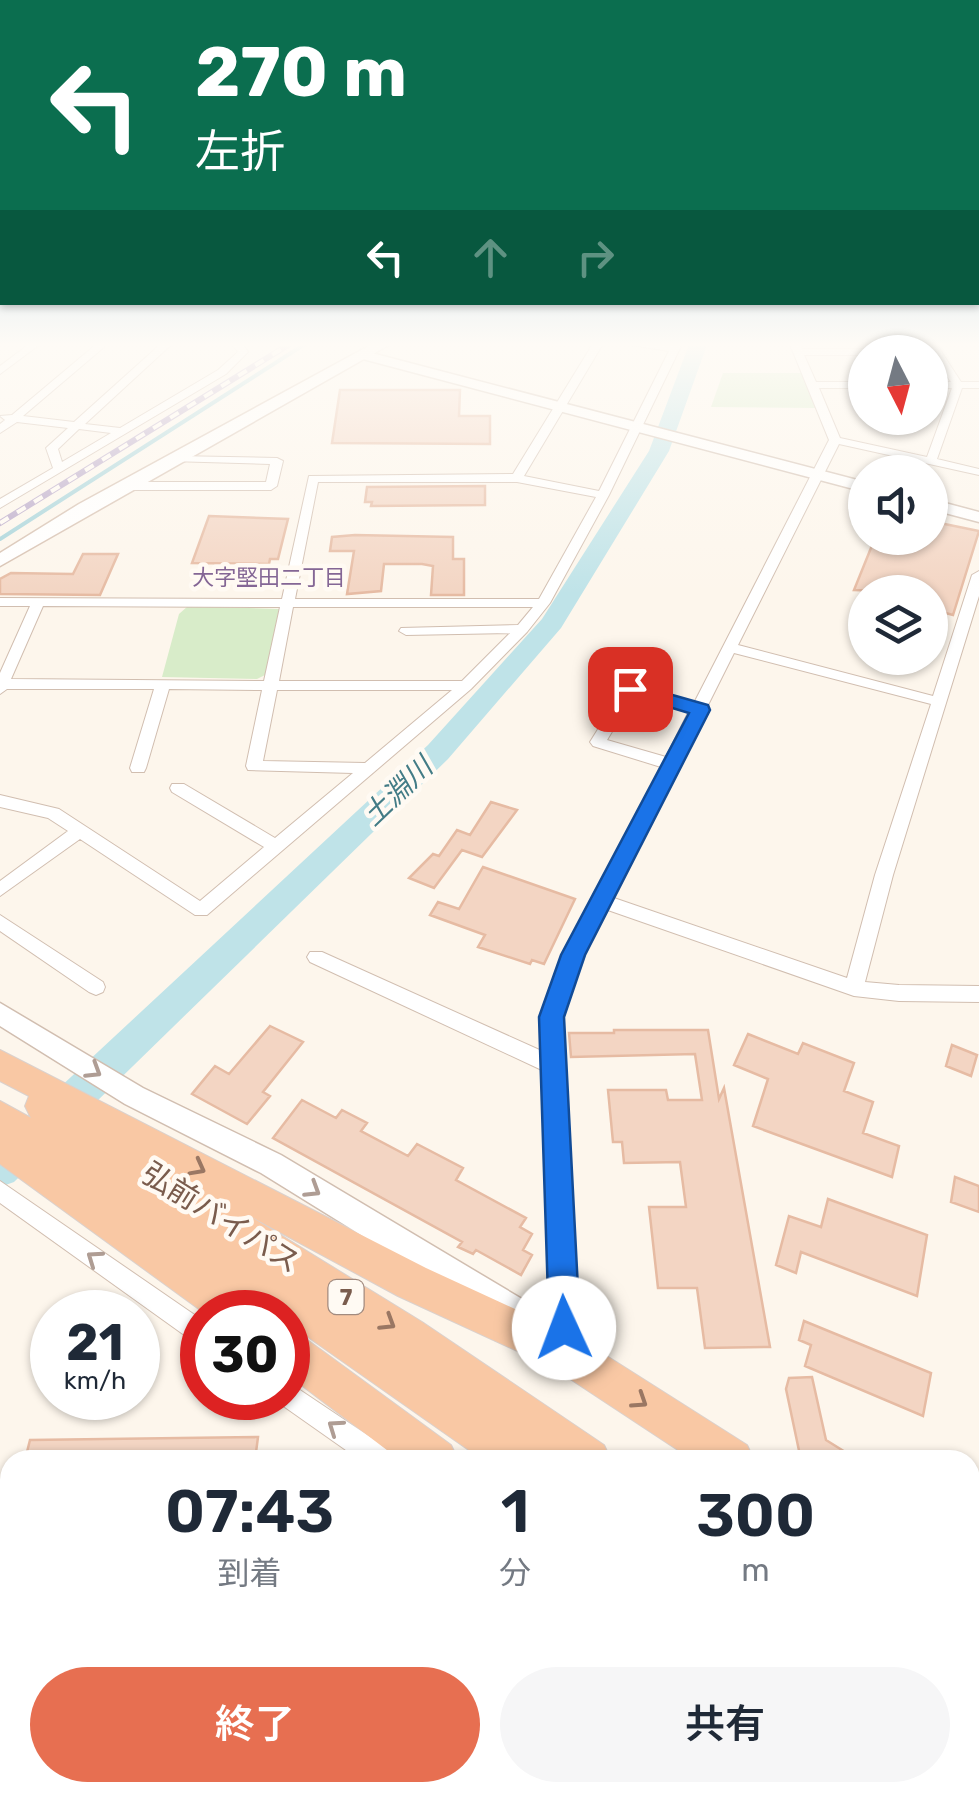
<!DOCTYPE html>
<html lang="ja">
<head>
<meta charset="utf-8">
<style>
	body { margin:0; font-family:Rubik,"Noto Sans JP",sans-serif; background:#f6f6f7; color:#1f2937; height:100vh; display:flex; flex-direction:column; font-size:38px; white-space:nowrap }
	* { box-sizing:border-box; margin:0 }
	p { font-size:32px; color:#747a83 }
	.icon { flex:none; width:55px; height:55px; fill:none; stroke:currentColor; stroke-width:2; stroke-linecap:round; stroke-linejoin:round }
	.map { position:relative; flex:1; overflow:hidden }
	.side { position:absolute; left:0px; top:1450px; width:980px; height:352px; display:flex; flex-direction:column; background:#fff; border-radius:30px 30px 0 0; box-shadow:0 2px 8px #0004 }
	.side>* { flex:none }
	.banner { position:absolute; left:0px; top:0px; width:980px; height:305px; box-shadow:0 2px 8px #0004; background:#0b6e4f; color:#fff; overflow:hidden }
	.needle { width:65px; rotate:174deg }
	.fabs { position:absolute; left:848px; top:335px; display:grid; gap:20px }
	.fabs a { display:grid; place-items:center; width:100px; height:100px; border-radius:50%; background:#fff; box-shadow:0 2px 8px #0004; font-size:50px }
	.speed { position:absolute; left:30px; top:1290px; display:flex; gap:20px; font-size:50px; font-weight:700; text-align:center }
	.speed>* { display:grid; place-content:center; width:130px; height:130px; border-radius:50%; background:#fff; box-shadow:0 2px 8px #0004; line-height:1 }
	.speed small { font-size:25px; font-weight:400 }
	.speed .limit { border:15px solid #d22; background:#fff; color:#111 }
	.pin { position:absolute; display:grid; place-items:center; width:85px; height:85px; color:#fff; margin:-42px; border-radius:20px; box-shadow:0 5px 15px #0006 }
	.me { position:absolute; width:110px; margin:-55px; rotate:358deg; stroke-linejoin:round; filter:drop-shadow(0 0 8px #0008) }
	.turn { display:flex; align-items:center; gap:35px; height:210px; padding:0 30px; font-size:45px }
	.turn .icon { width:130px; height:130px; stroke-width:2.5 }
	.turn b { display:block; font-size:70px; line-height:85px }
	.lanes { display:flex; align-items:center; height:95px; padding:0 30px; background:#0003; justify-content:center; gap:50px; direction:ltr }
	.lanes .off { opacity:.35 }
	.eta { display:flex; justify-content:space-evenly; align-items:center; height:170px; text-align:center }
	.eta b { font-size:60px; font-weight:600; line-height:70px }
	.cta { display:flex; gap:20px; margin-top:auto; padding:20px 30px }
	.cta a { flex:1; height:115px; border-radius:60px; background:#e76f51; color:#fff; font-size:40px; font-weight:600; line-height:115px; text-align:center }
	.cta a+a { background:#f6f6f7; color:#1f2937 }
	.map>svg:first-child { display:block }
</style>
</head>
<body>
<div class="map">
<svg width="979" height="1801" viewBox="0 0 979 1801">
	<rect width="100%" height="100%" fill="#fdf6ec"/>
	<path fill="#d8ecc9" d="M723,373H804L817,408L711,407Z
		M188,606L279,609L265,675L257,679L162,677L179,614Z"/>
	<g fill="none" stroke-linecap="round" stroke-linejoin="round">
		<path stroke="#a5d3da" stroke-width="4" d="M0,539L308,342"/>
		<path fill="#bfe3e8" fill-rule="evenodd" d="M690,342H708L669,451L561,628L448,759L14,1182L0,1187V1143L428,745L542,619L649,451Z"/>
	</g>
	<path fill="#f3d5c3" stroke="#e6bba3" stroke-width="2.5" d="M340,390H460L459,416H490V444L332,443Z
		M485,486V505L371,506L372,502H365L367,487Z
		M209,516L288,519L278,559H270L269,564L192,563Z
		M930,521L979,531L953,615L930,609V592L854,590L875,538H930Z
		M355,535L453,537V559H464V595H431L433,566L422,564H384L381,591L347,594L354,551H330L332,537Z
		M83,554H118L100,595L0,594V579L11,573L73,574Z
		M491,802L517,810L482,857L462,850L434,888L409,878L433,854L439,856L457,830L470,835Z
		M483,867L575,899L544,964L532,960L530,964L478,947L485,935L430,915L438,902L459,909Z
		M270,1026L303,1042L263,1092L270,1096L247,1124L192,1094L215,1066L229,1074Z
		M614,1030H708L719,1099L724,1088L770,1347L705,1348L697,1288H658L649,1207H686L680,1162L624,1163L622,1142H613L608,1090H666L668,1100H702L695,1054L571,1057L569,1033H614Z
		M748,1034L798,1054L803,1043L854,1063L844,1091L873,1102L863,1133L899,1146L892,1177L753,1126L768,1079L734,1065Z
		M952,1045L977,1055L971,1076L946,1066Z
		M302,1100L336,1118L342,1110L367,1123L361,1131L408,1156L417,1144L463,1168L456,1180L526,1218L520,1227L532,1234L523,1250L532,1255L521,1275L476,1250L473,1254L458,1247L462,1242L273,1138Z
		M955,1177L979,1186V1212L951,1202Z
		M828,1199L927,1235L917,1296L801,1252L796,1273L776,1265L789,1216L821,1227Z
		M804,1321L931,1373L923,1416L805,1366L811,1345L799,1340Z
		M812,1377L826,1440L858,1460H801L786,1389L789,1378Z
		M258,1437L255,1460H25L30,1440Z"/>
	<g fill="none" stroke-linecap="round" stroke-linejoin="round">
		<defs>
			<path id="minor" d="M32,342H43L0,374V366Z
				M99,342H110L23,416L74,422L163,342H174L85,424L120,428L218,370L238,352L231,342H241L248,352L226,374L0,508V499L53,468L46,448L68,428L17,422L0,433V424L5,420L0,416L12,415ZM79,429L111,433L62,462L58,449Z
				M594,342H604L524,476L599,491L669,351L612,342L671,346L673,342H683L609,495L550,603L527,632L471,689L207,915H195L80,839L0,896V881L68,831L48,818L0,807V795L59,809L200,901L264,847L172,792L170,788L172,784H184L275,838L353,773L248,770L246,766L262,690L169,689L146,768L144,772H132L130,768L154,689H7L0,694V673L30,606H0V598L282,599L309,476L513,474ZM318,482H517L596,497L539,599H295ZM43,606L280,607L264,681L11,679ZM293,607H533L518,625L401,628L399,631L406,635L510,633L462,681H279ZM277,690H452L365,763L263,761Z
				M789,342H799L802,349H930L927,342H935L961,382H979V388H962L937,459L979,469V475L839,444L738,645L933,696L972,575L979,571V596L893,875L865,982L899,985L979,986V1002L899,1001L854,996L605,909L582,955L562,1017L578,1353L574,1361L566,1365L558,1361L554,1353L544,1071L310,962L307,957L310,952H322L544,1052L542,1017L564,955L661,767L593,746L590,742L625,686L630,684L694,703L829,440ZM865,352H930L951,382H930V388H952L927,457L840,438L819,388H865V382H816L804,355H865ZM734,653L931,704L875,875L847,978L611,897L675,770L681,765L679,762L703,714L708,710L707,707ZM634,695L689,711L666,757L607,740Z
				M174,456L277,458L283,461L277,486L271,490H125L119,486L125,482H266L270,464L170,461L168,459Z
				M0,915L103,982L105,987L103,992L96,995L89,992L0,931Z
				M0,1181L202,1320V1346L194,1342L0,1203Z
				M288,1382L391,1451L395,1460H360L279,1403L277,1398H288Z"/>
			<path id="tertiary" d="M364,351L865,482V492L359,358V352Z
				M930,499L979,512V522L930,509Z
				M0,1003L143,1088L281,1155L522,1299L526,1310L522,1321L511,1325L500,1321L261,1173L125,1104L0,1026Z
				M979,1476V1561L970,1565V1479Z"/>
			<path id="secondary" d="M376,342H394L0,566V553L79,504Z"/>
			<path id="trunk" d="M0,1050L426,1268L580,1339L747,1445L754,1460H693L552,1367L398,1296L248,1215L422,1322L604,1445L611,1460H552L538,1450L542,1460H483L288,1323V1312H271L251,1299L256,1312H203L0,1164V1101L31,1118L25,1106L29,1096L0,1081Z
				M288,1330L302,1336L451,1445L458,1460H400L288,1375Z
				M970,1607L979,1611V1663L970,1659Z
				M795,1792H852L856,1801H798Z"/>
		</defs>
		<use href="#minor" stroke="#d1beb0" stroke-width="2"/>
		<use href="#tertiary" stroke="#d1beb0" stroke-width="3"/>
		<use href="#secondary" stroke="#d6c0b0" stroke-width="3"/>
		<use href="#trunk" stroke="#dad1cd" stroke-width="2"/>
		<use href="#minor" fill="#fff" fill-rule="evenodd"/>
		<use href="#tertiary" fill="#fff" fill-rule="evenodd"/>
		<use href="#secondary" fill="#fff" fill-rule="evenodd"/>
		<use href="#trunk" fill="#f9c8a4" fill-rule="evenodd"/>
		<defs>
			<path id="rail" d="M0,523L293,342"/>
		</defs>
		<use href="#rail" stroke="#b9a8c9" stroke-width="6"/>
		<use href="#rail" stroke="#fffaf3" stroke-width="4" stroke-dasharray="10" stroke-linecap="butt"/>
		<defs>
			<path id="trunk-bridge" d="M970,1746L979,1754
				M953,1792L963,1801"/>
		</defs>
		<use href="#trunk-bridge" stroke="#dad1cd" stroke-width="49" stroke-linecap="butt"/>
		<use href="#trunk-bridge" stroke="#f9c8a4" stroke-width="46"/>
	</g>
	<defs><path id="oneway-chevron" d="M-2-3.5L2.5 0L-2 3.5" fill="none" stroke-width="1.6" stroke-linecap="round" stroke-linejoin="round" transform="scale(2.5)"/></defs>
	<g stroke="#af9d94">
		<use href="#oneway-chevron" transform="translate(94 1071) rotate(32)"/>
		<use href="#oneway-chevron" transform="translate(313 1190) rotate(32)"/>
		<use href="#oneway-chevron" transform="translate(94 1258) rotate(-145)"/>
		<use href="#oneway-chevron" transform="translate(335 1427) rotate(-145)"/>
	</g>
	<g stroke="#9a7763">
		<use href="#oneway-chevron" transform="translate(198 1168) rotate(28)"/>
		<use href="#oneway-chevron" transform="translate(388 1323) rotate(32)"/>
		<use href="#oneway-chevron" transform="translate(640 1401) rotate(33)"/>
	</g>
	<linearGradient id="sky" x2="0" y2="1"><stop stop-color="#97c7e8"/><stop offset="0.58" stop-color="#fefbf6"/><stop offset="1" stop-color="#fefbf6" stop-opacity="0"/></linearGradient>
	<rect width="979" height="594" fill="url(#sky)"/>
	<path fill="#1a73e8" stroke="#114b97" stroke-width="2.5" d="M630,683L708,705L710,710L585,955L564,1017L580,1328L575,1339L564,1343L554,1339L549,1328L539,1017L561,955L689,713L623,693V685Z"/>
	<g text-anchor="middle" stroke-width="9" stroke-linejoin="round" paint-order="stroke">
		<g font-size="22" fill="#846695" stroke="#fffaf3">
			<text x="269" y="585">大字堅田二丁目</text>
		</g>
		<rect fill="#fffaf3" stroke="#a28b7f" stroke-width="2.5" x="328.5" y="1280" width="35" height="34" rx="8"/>
		<g font-size="22" font-weight="bold" fill="#7a5c4d">
			<text x="346" y="1305">7</text>
		</g>
		<g font-size="28" font-style="italic" fill="#437c86" stroke="#fffaf3">
			<text transform="translate(397 791) rotate(-44)" y="10">土淵川</text>
		</g>
		<g font-size="30" fill="#7a5c4d" stroke="#fffaf3">
			<text transform="translate(221 1218) rotate(32)" y="10">弘前バイパス</text>
		</g>
	</g>
</svg>
<div class="fabs">
<a><svg class="needle" viewBox="-14 -14 28 28"><path d="M0-13l5 13h-10z" fill="#e53935"/><path d="M0 13l5-13h-10z" fill="#747a83"/></svg></a>
<a><svg class="icon" aria-label="sound" viewBox="0 0 24 24"><path d="M4 9h4l5-4v14l-5-4H4zM17 9q2 3 0 6"/></svg></a>
<a><svg class="icon" aria-label="layers" viewBox="0 0 24 24"><path d="M12 4l9 5-9 5-9-5zM3 14l9 5 9-5"/></svg></a>
</div>
<div class="speed"><div>21<small>km/h</small></div><div class="limit">30</div></div>
<div class="pin" style="left:630px;top:689px;background:#d93025"><svg class="icon" aria-label="arrive" viewBox="0 0 24 24"><path d="M6 21V4h12l-3 4 3 4H6"/></svg></div>
<svg class="me" style="left:564px;top:1328px" viewBox="-20 -20 40 40"><circle r="19" fill="#fff"/><path d="M0-13L10 11 0 6-10 11z" fill="#1a73e8"/></svg>
<div class="banner">
<div class="turn"><svg class="icon" aria-label="left" viewBox="0 0 24 24"><path d="M17 20v-9H6M10 6l-5 5 5 5"/></svg><div><b>270 m</b>左折</div></div>
<div class="lanes"><svg class="icon" aria-label="left" viewBox="0 0 24 24"><path d="M17 20v-9H6M10 6l-5 5 5 5"/></svg><svg class="icon off" aria-label="ahead" viewBox="0 0 24 24"><path d="M12 20V5M6 11l6-6 6 6"/></svg><svg class="icon off" aria-label="right" viewBox="0 0 24 24"><path d="M7 20v-9h11M14 6l5 5-5 5"/></svg></div>
</div>
<section class="side">
<div class="eta">
<div><b>07:43</b><p>到着</p></div>
<div><b>1</b><p>分</p></div>
<div><b>300</b><p>m</p></div>
</div>
<div class="cta"><a>終了</a><a>共有</a></div>
</section>
</div>
</body>
</html>
